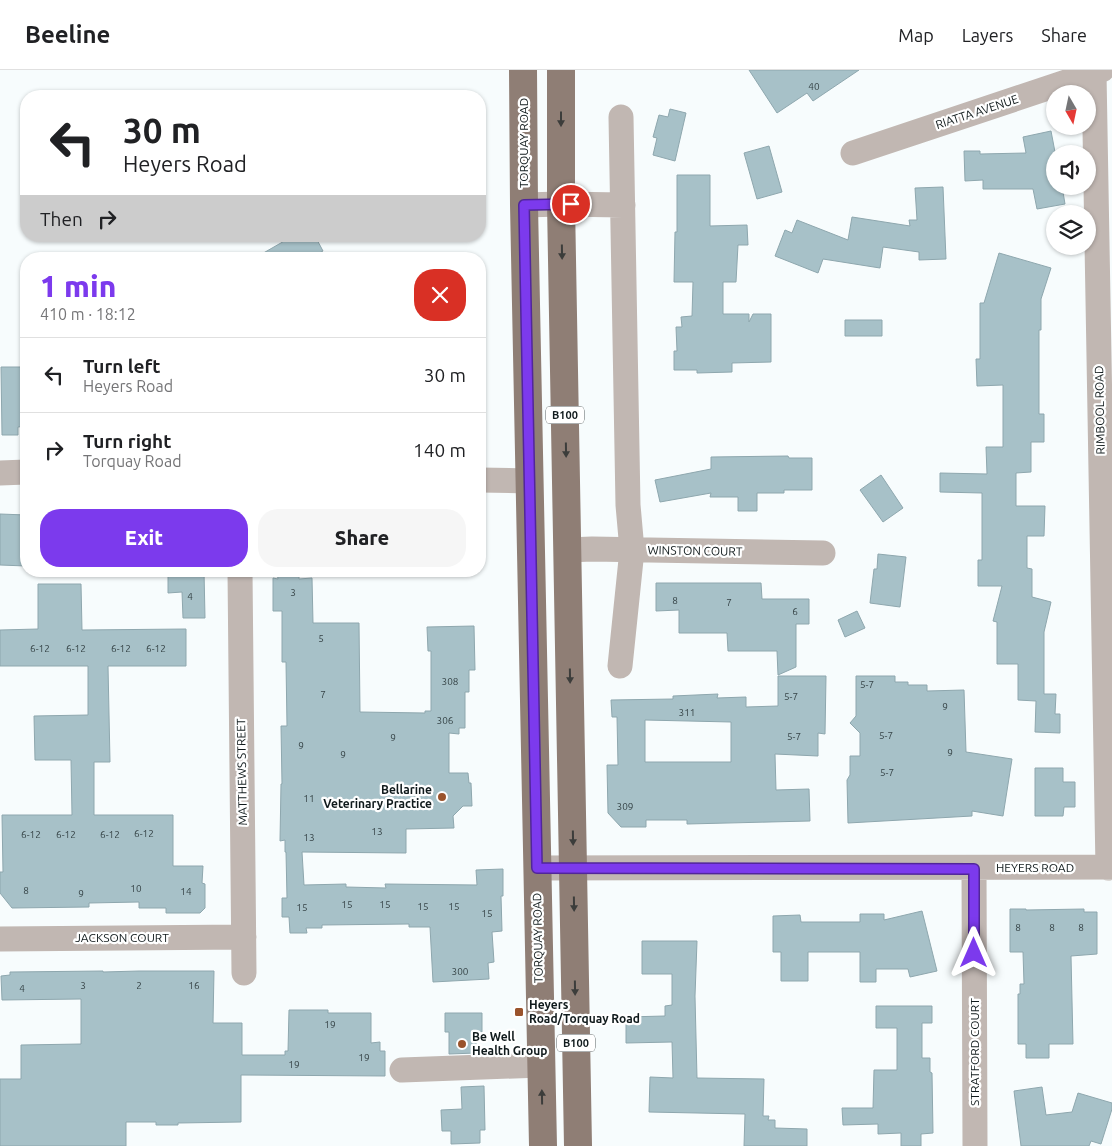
<!DOCTYPE html>
<html lang="en">
<head>
<meta charset="utf-8">
<style>
	body { margin:0; font-family:Ubuntu,sans-serif; background:#f6f6f6; color:#202124; height:100vh; display:flex; flex-direction:column; font-size:19px; white-space:nowrap }
	* { box-sizing:border-box; margin:0 }
	p { font-size:16px; color:#757577 }
	.icon { flex:none; width:28px; height:28px; fill:none; stroke:currentColor; stroke-width:2; stroke-linecap:round; stroke-linejoin:round }
	.map { position:relative; flex:1; overflow:hidden }
	.drawer { position:absolute; left:20px; top:182px; width:466px; height:325px; display:flex; flex-direction:column; background:#fff; border-radius:20px; box-shadow:0 1px 4px #0004 }
	.drawer>* { flex:none }
	.guide { position:absolute; left:20px; top:20px; width:466px; height:152px; border-radius:20px; box-shadow:0 1px 4px #0004; background:#fff; color:#202124; overflow:hidden }
	.needle { width:32px; rotate:171deg }
	.tools { position:absolute; left:1046px; top:15px; display:grid; gap:10px }
	.tools a { display:grid; place-items:center; width:50px; height:50px; border-radius:50%; background:#fff; box-shadow:0 1px 4px #0004; font-size:25px }
	.pin { position:absolute; display:grid; place-items:center; width:42px; height:42px; color:#fff; margin:-21px; border:2px solid #fff; border-radius:50%; box-shadow:0 1px 5px #0007 }
	.me { position:absolute; width:55px; margin:-28px; rotate:0deg; stroke-linejoin:round; filter:drop-shadow(0 0 4px #0008) }
	.turn { display:flex; align-items:center; gap:18px; height:105px; padding:0 20px; font-size:22px }
	.turn .icon { width:65px; height:65px; stroke-width:2.5 }
	.turn b { display:block; font-size:35px; line-height:42px }
	.then { display:flex; align-items:center; height:48px; padding:0 20px; background:#0003; gap:10px; font-size:19px }
	.round { display:grid; place-items:center; flex:none; width:52px; height:52px; border-radius:20px; background:#f6f6f6 }
	.overview { display:flex; align-items:center; justify-content:space-between; height:85px; padding:0 20px }
	h1 { font-size:30px; font-weight:800; line-height:38px; color:#7c3aed }
	.action { display:flex; gap:10px; margin-top:auto; padding:10px 20px }
	.action a { flex:1; height:58px; border-radius:20px; background:#7c3aed; color:#fff; font-size:20px; font-weight:800; line-height:58px; text-align:center }
	.action a+a { background:#f6f6f6; color:#202124 }
	ul { padding:0; list-style:none }
	li { display:flex; align-items:center; gap:15px; height:75px; padding:0 20px; border-top:1px solid #e0e0e0 }
	li div { flex:1 }
	li b { display:block; font-size:19px }
	li em { font-style:normal }
	header { display:flex; align-items:center; gap:30px; box-sizing:border-box; height:70px; padding:0 25px; background:#fff; border-bottom:1px solid #e0e0e0 }
	header strong { font-size:24px }
	nav { display:flex; gap:28px; margin-inline-start:auto; font-size:18px }
	.map>svg:first-child { display:block }
</style>
</head>
<body>
<header>
<strong>Beeline</strong>
<nav><a>Map</a><a>Layers</a><a>Share</a></nav>
</header>
<div class="map">
<svg width="1112" height="1076" viewBox="0 0 1112 1076">
	<rect width="100%" height="100%" fill="#f7fcfd"/>
	<path fill="#a7c1c8" stroke="#8ea7ae" fill-rule="evenodd" d="M749,0H859L813,31L807,23L777,43Z
		M670,39L686,43L675,91L653,85L657,68L653,67L659,45L668,47Z
		M1051,61L1055,82V116H1062L1065,134L1037,139L1033,119H983V110L965,111L964,81H980V84L1026,83L1023,67Z
		M769,76L782,122L757,129L744,83Z
		M677,105H710V156L747,155L748,175H738L736,212H723V244H749V252L753,244H771V292L732,293V302L697,303V300H674V281H677L676,257H682L681,247L692,246L693,212H674L675,162H677Z
		M943,117L946,189L919,190V182L883,177L880,198L823,189L818,203L775,186L785,160L792,163L797,150L848,170L852,147L910,156L909,150H917L915,118Z
		M293,166H315L323,181L308,189H253Z
		M999,183L1051,198L1041,229V260H1039V344H1044V372H1031V402L1016,403V436H1045L1044,466H1027V498L1032,499V527L1051,532L1044,562V624H1056L1055,644H1060V663L1035,662L1036,631L1018,630V594H997V552L993,551L1002,516H978V490H982V423L940,422V403L987,404L986,377H1003V315L977,316L976,289H980V233H984Z
		M845,250H882V266H845Z
		M1,297H26V356L18,357V365H2Z
		M788,386L789,388H812V420H784V423H757V441H738V427H710L711,423L660,432L655,410L711,399V387Z
		M881,405L903,438L883,452L860,420Z
		M0,444L26,445V496L0,495Z
		M878,484L906,487L900,537L870,533L874,499H877Z
		M168,501H204L205,548H183L182,522L168,523Z
		M277,501H299V509L312,508L313,553H359L360,642L425,643V641H431V581H428L427,557L474,556L475,600H469V622H465V658H459V664L449,663V703H468L469,713H471L472,736H463L453,746L454,758L406,759V783L302,782L304,815L346,814V817L386,818L385,814L477,815L476,800L503,799V826H501L502,861L492,862L494,892L488,893L489,909L433,912L430,857H409V854L322,855V858H306L307,863H290L289,847H282V828H287L286,782H285V770L280,771L281,714H282L281,656H287L286,592H282V541H273V508L278,509Z
		M656,513H761L762,529H809V554H796V597L778,605L777,581H728L727,563H679V540L656,541Z
		M38,514H81L82,560L186,559V596H108L110,692H94V745H173V796H203L202,813L205,814V838L200,843H166V838H139V832L89,833V837L12,838L0,823V802H3L2,745H72L71,690H35L34,646L88,645V596H0V560L38,559Z
		M857,541L865,558L845,567L838,550Z
		M778,606H826L825,664L818,663V686L775,684L776,720L809,719L810,751L687,754V750H646V757H621L608,743L607,695H618L617,647H612L611,630L673,629V626L718,624L717,628L746,627V637L778,636ZM645,650L731,652V692H645Z
		M856,606H895V612H908V615H927V621L964,620L966,682L1012,689L1003,746L972,741V746L848,753L847,710L850,705V686H860V663L850,653L856,646Z
		M1035,698H1063V712H1075V737H1064L1063,746H1035Z
		M1010,839H1026V840L1084,839V842H1097V884L1071,886L1073,974H1049V988H1026V974H1018V924H1020V914H1024L1023,882H1010Z
		M922,841L937,901L910,907L908,899H876V912H860V882H808V911H781V882H773V846L800,845L801,852H860V844H884V850Z
		M642,871H697L695,926L697,1008L764,1009L763,1046H769L768,1050H775V1058L807,1059V1076H744L745,1044L649,1042L650,1007L673,1008L672,972L626,973V947L665,946V936L672,935V904H642Z
		M103,901V902L139,901H214L213,953H242V985H285V981H288L289,940H328V943H371V973L380,972V981H385V1006L241,1005V1052L178,1053V1055H156V1052H126V1076H0V1009H21V975L81,974V929L2,930L1,906L10,905V902Z
		M876,936H932V953H922V988H930V1002L932,1003L933,1063L921,1064V1076H901V1063L878,1064V1054L843,1055L842,1038H873L874,1000H897V958H876Z
		M445,943H482V962H476V983L449,984V962H445Z
		M484,1016L485,1060H480V1073L451,1074V1061H442L441,1040L462,1039L461,1017Z
		M1042,1017L1046,1045L1072,1042L1078,1023L1112,1033V1039L1101,1074L1091,1071L1089,1076H1021L1014,1021Z"/>
	<g fill="none" stroke-linecap="round" stroke-linejoin="round">
		<path stroke="#c1b7b2" stroke-width="25" d="M1094,3L1108,798
			M853,83L1102,0
			M524,135L561,134L623,135
			M0,403L26,402
			M480,410L530,411
			M568,480L592,479L823,483
			M240,501L244,903
			M620,596L632,480L628,435L621,47
			M537,798L1112,797
			M974,799L975,1076
			M0,869L244,867
			M402,1000L541,995"/>
		<path stroke="#8f7e75" stroke-width="28" d="M523,0L524,135L543,1076
			M561,0V134L578,1076"/>
	</g>
	<defs><path id="oneway-solid" d="M-6-.8H1V-3.2L6.5 0L1 3.2V.8H-6Z" transform="scale(1.25)"/></defs>
	<g fill="#3c3d3b">
		<use href="#oneway-solid" transform="translate(561 49) rotate(90)"/>
		<use href="#oneway-solid" transform="translate(562 182) rotate(89)"/>
		<use href="#oneway-solid" transform="translate(566 380) rotate(89)"/>
		<use href="#oneway-solid" transform="translate(570 606) rotate(89)"/>
		<use href="#oneway-solid" transform="translate(573 768) rotate(89)"/>
		<use href="#oneway-solid" transform="translate(574 834) rotate(89)"/>
		<use href="#oneway-solid" transform="translate(575 918) rotate(89)"/>
		<use href="#oneway-solid" transform="translate(542 1027) rotate(-91)"/>
	</g>
	<g fill="none" stroke-linecap="round" stroke-linejoin="round">
		<defs>
			<path id="route" d="M571,134L524,135L537,798L974,799V883"/>
		</defs>
		<use href="#route" stroke="#51269a" stroke-width="12"/>
		<use href="#route" stroke="#7c3aed" stroke-width="9"/>
	</g>
	<g fill="#9a532c" stroke="#fff" stroke-width="2">
		<circle cx="442" cy="727" r="5"/>
		<rect x="514" y="937" width="10" height="10" rx="2.5"/>
		<circle cx="462" cy="974" r="5"/>
	</g>
	<g text-anchor="middle" stroke-width="4.5" stroke-linejoin="round" paint-order="stroke">
		<g font-size="10" fill="#364447">
			<text x="814" y="20">40</text>
			<text x="293" y="526">3</text>
			<text x="190" y="530">4</text>
			<text x="675" y="534">8</text>
			<text x="729" y="536">7</text>
			<text x="795" y="545">6</text>
			<text x="321" y="572">5</text>
			<text x="40" y="582">6-12</text>
			<text x="76" y="582">6-12</text>
			<text x="121" y="582">6-12</text>
			<text x="156" y="582">6-12</text>
			<text x="450" y="615">308</text>
			<text x="867" y="618">5-7</text>
			<text x="323" y="628">7</text>
			<text x="791" y="630">5-7</text>
			<text x="945" y="640">9</text>
			<text x="687" y="646">311</text>
			<text x="445" y="654">306</text>
			<text x="886" y="669">5-7</text>
			<text x="794" y="670">5-7</text>
			<text x="393" y="671">9</text>
			<text x="301" y="679">9</text>
			<text x="950" y="686">9</text>
			<text x="343" y="688">9</text>
			<text x="887" y="706">5-7</text>
			<text x="309" y="732">11</text>
			<text x="625" y="740">309</text>
			<text x="377" y="765">13</text>
			<text x="144" y="767">6-12</text>
			<text x="31" y="768">6-12</text>
			<text x="66" y="768">6-12</text>
			<text x="110" y="768">6-12</text>
			<text x="309" y="771">13</text>
			<text x="136" y="822">10</text>
			<text x="26" y="824">8</text>
			<text x="186" y="825">14</text>
			<text x="81" y="827">9</text>
			<text x="347" y="838">15</text>
			<text x="385" y="838">15</text>
			<text x="423" y="840">15</text>
			<text x="454" y="840">15</text>
			<text x="302" y="841">15</text>
			<text x="487" y="847">15</text>
			<text x="1018" y="861">8</text>
			<text x="1052" y="861">8</text>
			<text x="1081" y="861">8</text>
			<text x="460" y="905">300</text>
			<text x="83" y="919">3</text>
			<text x="139" y="919">2</text>
			<text x="194" y="919">16</text>
			<text x="22" y="922">4</text>
			<text x="330" y="958">19</text>
			<text x="364" y="991">19</text>
			<text x="294" y="998">19</text>
		</g>
		<g fill="#fff" stroke="#585f60" stroke-width="1">
			<rect x="546" y="336.5" width="38" height="17" rx="4"/>
			<rect x="557" y="964.5" width="38" height="17" rx="4"/>
		</g>
		<g font-size="11" font-weight="bold" fill="#101a1c">
			<text x="565" y="349">B100</text>
			<text x="576" y="977">B100</text>
		</g>
		<g font-size="12" fill="#101a1c" stroke="#fff">
			<text transform="translate(977 42) rotate(-18)" y="4">RIATTA AVENUE</text>
			<text transform="translate(524 73) rotate(-90)" y="4">TORQUAY ROAD</text>
			<text transform="translate(1100 340) rotate(-91)" y="4">RIMBOOL ROAD</text>
			<text transform="translate(695 481) rotate(1)" y="4">WINSTON COURT</text>
			<text transform="translate(242 702) rotate(-91)" y="4">MATTHEWS STREET</text>
			<text x="1035" y="802">HEYERS ROAD</text>
			<text x="122" y="872">JACKSON COURT</text>
			<text transform="translate(538 868) rotate(-91)" y="4">TORQUAY ROAD</text>
			<text transform="translate(975 982) rotate(-90)" y="4">STRATFORD COURT</text>
		</g>
		<g font-size="12" font-weight="bold" fill="#101a1c" stroke="#fff" text-anchor="start">
			<text x="432" y="724" text-anchor="end">Bellarine<tspan x="432" dy="14">Veterinary Practice</tspan></text>
			<text x="529" y="939">Heyers<tspan x="529" dy="14">Road/Torquay Road</tspan></text>
			<text x="472" y="971">Be Well<tspan x="472" dy="14">Health Group</tspan></text>
		</g>
	</g>
</svg>
<div class="tools">
<a><svg class="needle" viewBox="-14 -14 28 28"><path d="M0-13l5 13h-10z" fill="#e53935"/><path d="M0 13l5-13h-10z" fill="#757577"/></svg></a>
<a><svg class="icon" aria-label="sound" viewBox="0 0 24 24"><path d="M4 9h4l5-4v14l-5-4H4zM17 9q2 3 0 6"/></svg></a>
<a><svg class="icon" aria-label="layers" viewBox="0 0 24 24"><path d="M12 4l9 5-9 5-9-5zM3 14l9 5 9-5"/></svg></a>
</div>
<div class="pin" style="left:571px;top:134px;background:#d93025"><svg class="icon" aria-label="arrive" viewBox="0 0 24 24"><path d="M6 21V4h12l-3 4 3 4H6"/></svg></div>
<svg class="me" style="left:974px;top:883px" viewBox="-20 -20 40 40"><path d="M0-17L14 15 0 8-14 15z" fill="#7c3aed" stroke="#fff" stroke-width="4"/></svg>
<div class="guide">
<div class="turn"><svg class="icon" aria-label="left" viewBox="0 0 24 24"><path d="M17 20v-9H6M10 6l-5 5 5 5"/></svg><div><b>30 m</b>Heyers Road</div></div>
<div class="then">Then<svg class="icon" aria-label="right" viewBox="0 0 24 24"><path d="M7 20v-9h11M14 6l5 5-5 5"/></svg></div>
</div>
<section class="drawer">
<div class="overview"><div><h1>1 min</h1><p>410 m · 18:12</p></div><a class="round" style="background:#d93025;color:#fff"><svg class="icon" aria-label="close" viewBox="0 0 24 24"><path d="M6 6l12 12M18 6L6 18"/></svg></a></div>
<ul>
<li><svg class="icon" aria-label="left" viewBox="0 0 24 24"><path d="M17 20v-9H6M10 6l-5 5 5 5"/></svg><div><b>Turn left</b><p>Heyers Road</p></div><em>30 m</em></li>
<li><svg class="icon" aria-label="right" viewBox="0 0 24 24"><path d="M7 20v-9h11M14 6l5 5-5 5"/></svg><div><b>Turn right</b><p>Torquay Road</p></div><em>140 m</em></li>
</ul>
<div class="action"><a>Exit</a><a>Share</a></div>
</section>
</div>
</body>
</html>
